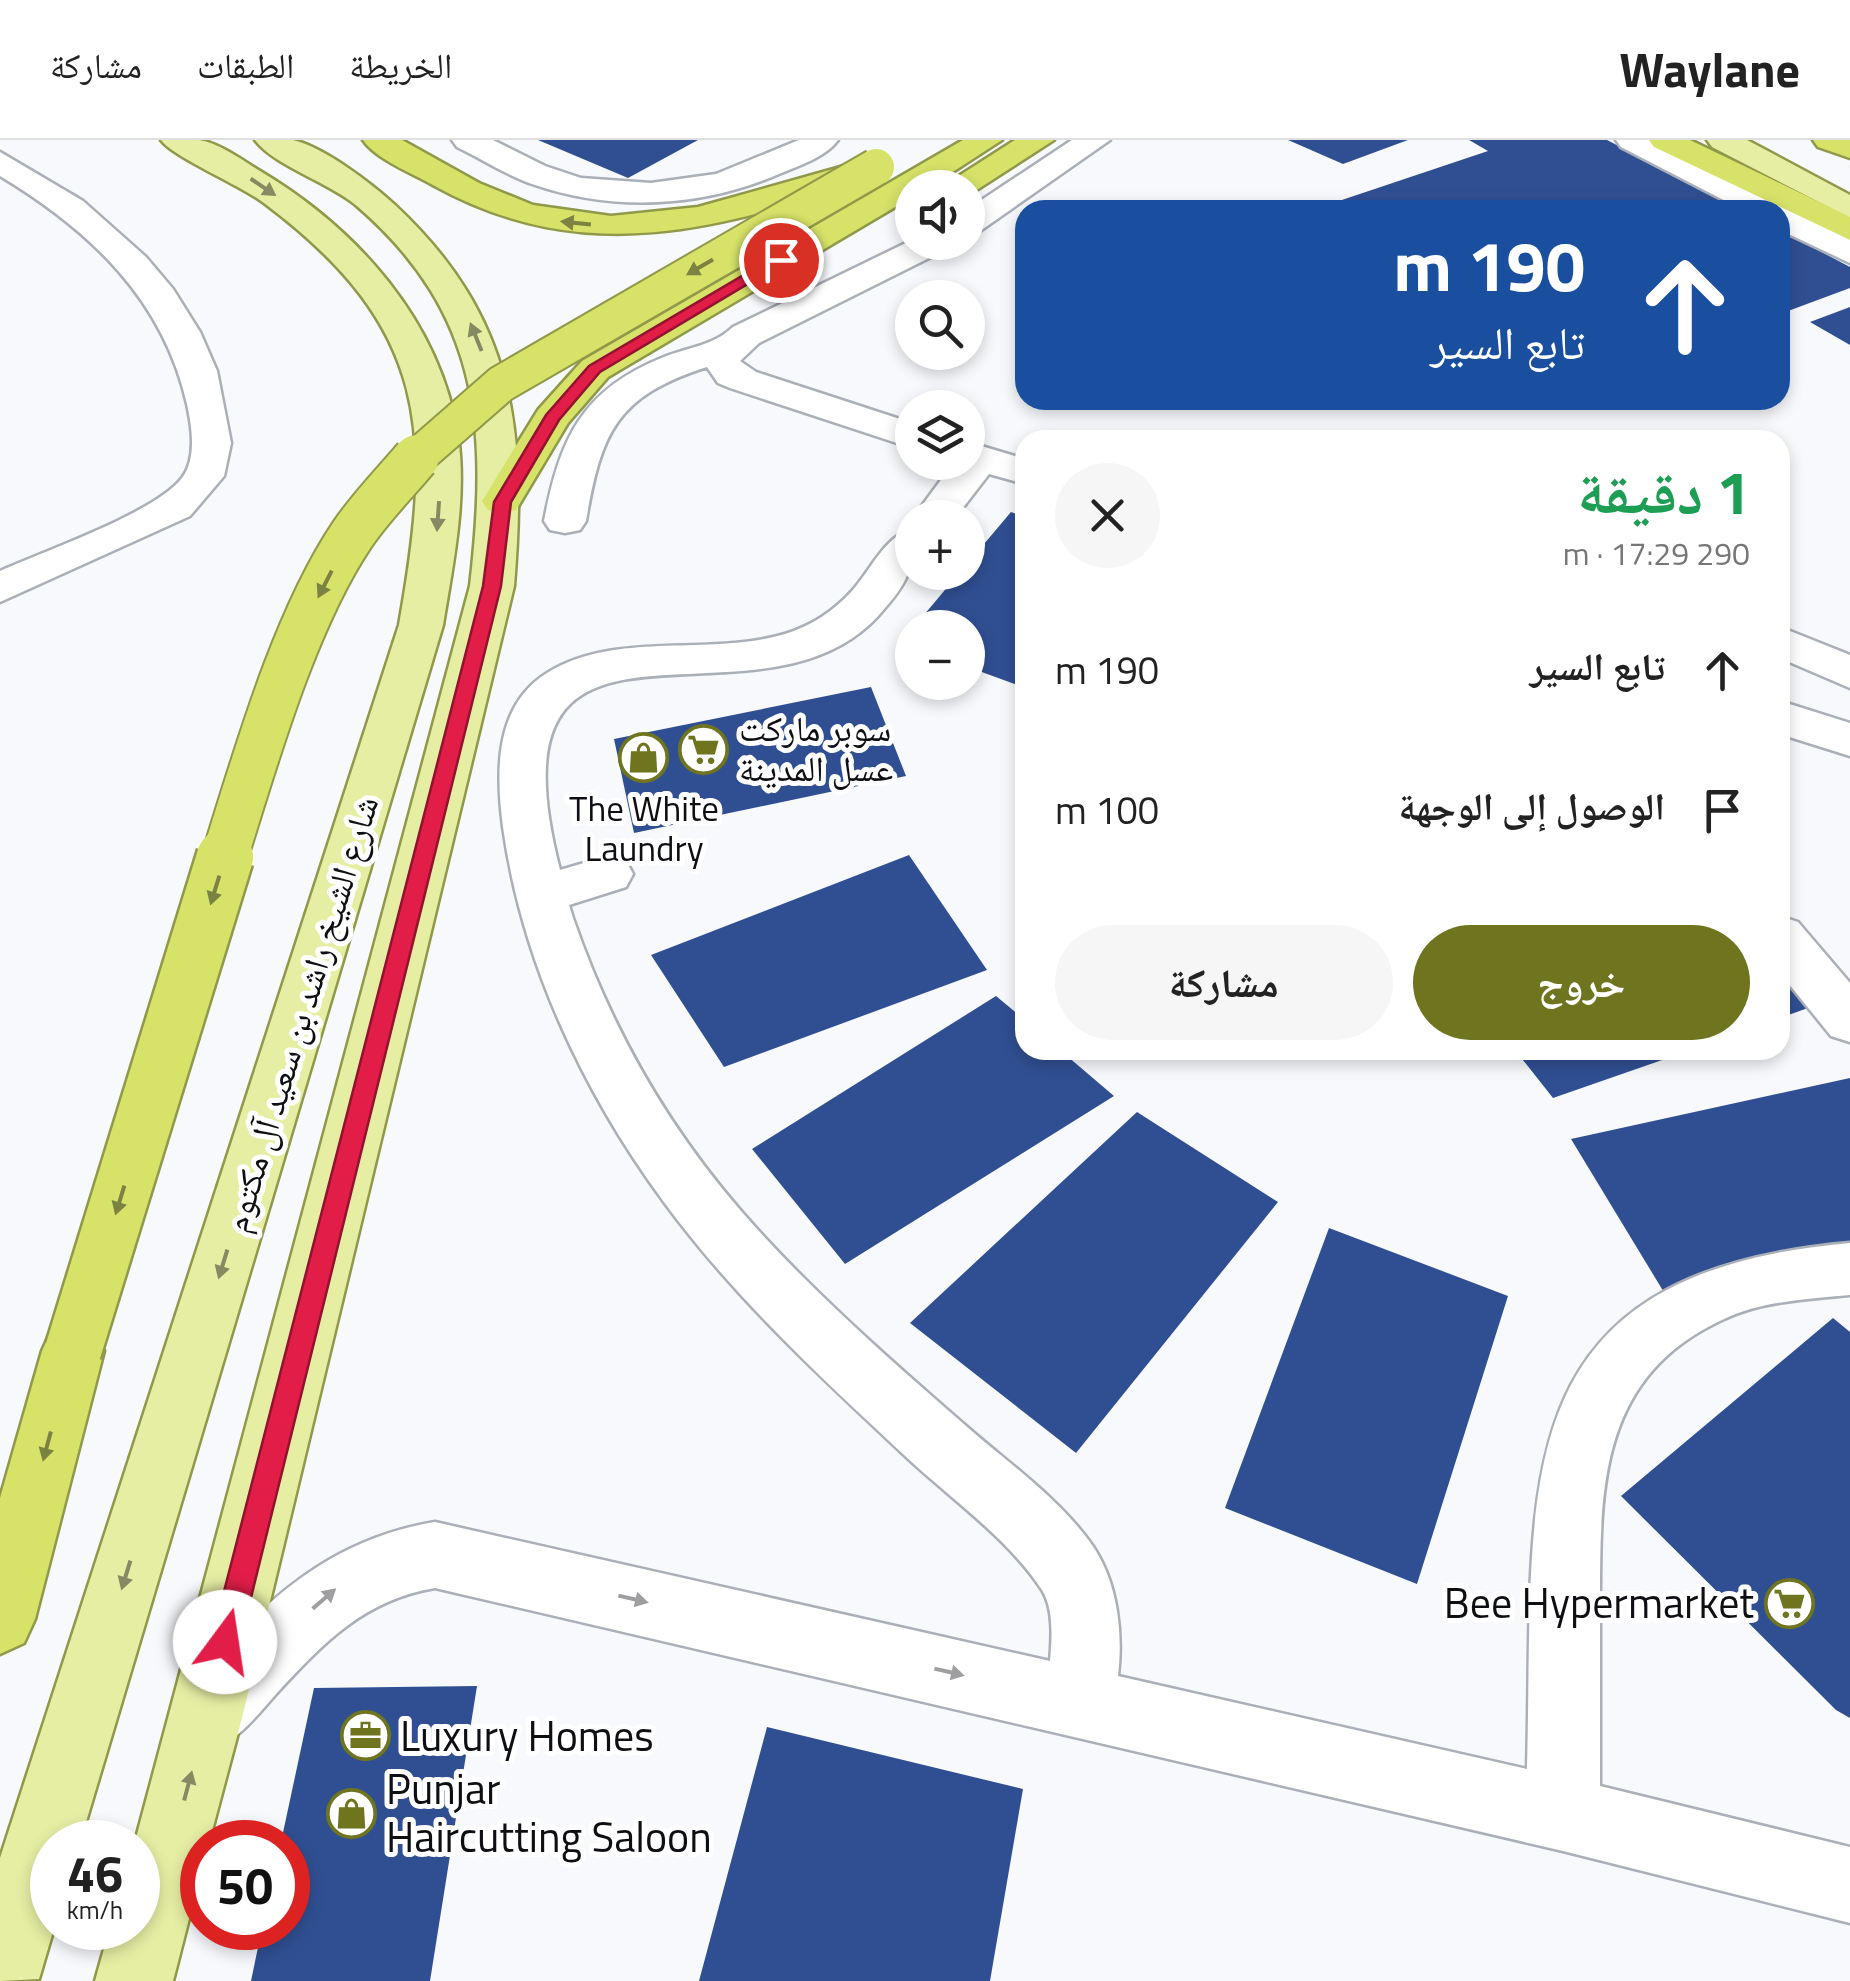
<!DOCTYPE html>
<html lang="ar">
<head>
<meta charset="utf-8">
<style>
	body { margin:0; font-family:"Titillium Web","Noto Naskh Arabic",sans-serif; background:#f6f6f6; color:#222; direction:rtl; height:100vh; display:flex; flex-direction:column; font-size:38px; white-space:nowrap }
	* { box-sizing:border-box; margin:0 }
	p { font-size:32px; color:#767676 }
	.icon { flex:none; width:55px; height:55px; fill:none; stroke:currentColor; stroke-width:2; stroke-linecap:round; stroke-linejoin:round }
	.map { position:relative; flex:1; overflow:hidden; direction:ltr }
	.drawer { position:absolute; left:1015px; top:290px; width:775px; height:630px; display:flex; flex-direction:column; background:#fff; border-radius:30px; box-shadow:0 5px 15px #0003; direction:rtl }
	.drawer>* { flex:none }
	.hud { position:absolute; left:1015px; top:60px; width:775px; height:210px; border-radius:30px; box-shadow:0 5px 15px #0003; direction:rtl; background:#1a4fa0; color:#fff; overflow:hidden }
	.buttons { position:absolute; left:895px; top:30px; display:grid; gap:20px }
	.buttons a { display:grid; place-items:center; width:90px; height:90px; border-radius:50%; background:#fff; box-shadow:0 5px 15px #0003; font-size:50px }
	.speed { position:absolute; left:30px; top:1680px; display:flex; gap:20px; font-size:50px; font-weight:700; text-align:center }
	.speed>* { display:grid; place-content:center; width:130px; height:130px; border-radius:50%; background:#fff; box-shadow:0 5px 15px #0003; line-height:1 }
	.speed small { font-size:25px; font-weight:400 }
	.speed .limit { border:15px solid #d22; background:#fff; color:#111 }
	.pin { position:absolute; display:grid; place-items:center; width:85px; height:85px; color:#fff; margin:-42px; border:5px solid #fff; border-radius:50%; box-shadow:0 2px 10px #0007 }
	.me { position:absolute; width:110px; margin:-55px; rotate:14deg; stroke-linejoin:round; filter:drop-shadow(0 0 8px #0008) }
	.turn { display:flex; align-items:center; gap:35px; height:210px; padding:0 40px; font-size:45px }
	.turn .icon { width:130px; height:130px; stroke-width:2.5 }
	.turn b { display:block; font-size:70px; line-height:85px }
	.round { display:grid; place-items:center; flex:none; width:105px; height:105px; border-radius:52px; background:#f6f6f6 }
	.summary { display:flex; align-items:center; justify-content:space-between; height:170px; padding:0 40px }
	h1 { font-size:60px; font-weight:700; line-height:75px; color:#1e9e55 }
	.cta { display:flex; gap:20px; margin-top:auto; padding:20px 40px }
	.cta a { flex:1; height:115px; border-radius:60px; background:#6e751e; color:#fff; font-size:40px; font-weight:700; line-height:115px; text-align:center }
	.cta a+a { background:#f6f6f6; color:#222 }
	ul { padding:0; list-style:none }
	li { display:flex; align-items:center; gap:30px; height:140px; padding:0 40px }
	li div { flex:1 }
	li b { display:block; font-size:38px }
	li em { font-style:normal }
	header { display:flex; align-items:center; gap:60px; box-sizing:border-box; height:140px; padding:0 50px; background:#fff; border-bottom:2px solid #e0e0e0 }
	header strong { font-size:48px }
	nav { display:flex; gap:55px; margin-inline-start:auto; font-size:35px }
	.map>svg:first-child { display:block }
</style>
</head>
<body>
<header>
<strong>Waylane</strong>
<nav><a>الخريطة</a><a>الطبقات</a><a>مشاركة</a></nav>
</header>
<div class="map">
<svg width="1850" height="1841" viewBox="0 0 1850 1841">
	<rect width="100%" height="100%" fill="#f7f9fd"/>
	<path fill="#304f92" d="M538,0H698L628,38Z
		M1288,0H1408L1343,24Z
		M1469,0H1607L1742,70H1312L1488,11Z
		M1780,90L1850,127V148L1780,174Z
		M1850,167V205L1810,182Z
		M1011,372L1025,377V539L1020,546L968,527V488H913L960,432H968V423Z
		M871,547L906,636L634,693L614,599Z
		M909,715L987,830L724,927L651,815Z
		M1780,824L1822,863L1780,878Z
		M996,856L1025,880V910H1060L1114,956L845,1124L752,1009Z
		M1515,910H1688V911L1553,958Z
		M1850,938V1105L1665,1154L1571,999Z
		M1137,972L1278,1062L1076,1313L910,1183Z
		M1329,1088L1508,1156L1417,1444L1225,1368Z
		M1833,1178L1850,1192V1578L1836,1570L1621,1356Z
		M477,1546L430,1841H251L262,1788H288V1702H281L314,1548Z
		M767,1587L1023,1649L990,1841H699Z"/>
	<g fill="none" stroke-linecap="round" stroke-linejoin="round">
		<defs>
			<path id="minor" d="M452,0H493L545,26L581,38L651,43L716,34L799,0H838C826,17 798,26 779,34C701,68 612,72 532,44C506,35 482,19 457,7Z
				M1072,0H1110L980,91L968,94V69Z
				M1616,0H1657L1850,99V123L1780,90V70H1743L1621,7Z
				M0,12L83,61L146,117L173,149L200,192L217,231L231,303L224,336L190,376L0,462V431C44,411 155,373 182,338C197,318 192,287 187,264C163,159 90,90 0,36Z
				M912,100L952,102L947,109L759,203L740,221L756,232L912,283V308L730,248L718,243L707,227C616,256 601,293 586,381L580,390L565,393L550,390L544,381C560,299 581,250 664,217C689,207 713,206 733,187Z
				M968,302L1025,319V344L989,334L955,378H913L954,322H968Z
				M912,389C915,431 906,445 878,476C756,609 480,421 560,730L608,716L626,721L633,734L626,747L569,765L573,778C611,888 665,983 741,1071C809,1149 888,1218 966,1286C1007,1322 1060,1359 1092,1405C1118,1443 1123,1493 1118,1536L1527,1629C1535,1349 1496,1134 1850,1103V1155C1808,1159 1762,1161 1724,1179C1597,1237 1600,1351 1600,1471C1600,1530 1600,1588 1600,1646L1850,1707V1783L1563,1711L435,1448C364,1460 324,1502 276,1554C254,1579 237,1601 206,1614L181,1603L170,1578C182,1550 200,1533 221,1511C282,1445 344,1397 435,1382L1050,1521C1052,1499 1054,1469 1042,1450C1011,1402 957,1363 915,1325C827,1243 735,1159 664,1062C583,952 522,822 503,687C496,633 494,566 547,533C617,490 708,517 785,494C811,486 834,471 852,451C871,430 885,396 912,389Z
				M1780,487L1850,515V548L1780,518Z
				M1780,561L1850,583V616L1780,594Z
				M1780,776L1798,782L1850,843V902L1831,896L1780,833Z"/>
			<path id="major" d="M161,0C173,0 187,0 199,0C219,3 242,20 260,31C357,89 440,181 458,296C467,358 453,424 443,485L80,1702H52L54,1788L39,1839L0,1841V1718L399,485C433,293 431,188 264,63C242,46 173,17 161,0Z
				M255,0C267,0 282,0 293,0C324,7 372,44 395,65C515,177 527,290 514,446L242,1578L209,1702H202V1728L173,1841H95L110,1788H138L135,1702L470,446C488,291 482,174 357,66C330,43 273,25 255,0Z
				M1707,0H1747L1850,55V78L1712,7Z"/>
			<path id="highway" d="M363,0H402L479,43L533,65L611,76L698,67L869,19L885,29L881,36C724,87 588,131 433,45C412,33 377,20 363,0Z
				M963,0H1002L928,48H912V57L608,237L568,283L516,370L502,373L488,370L482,361L538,270L582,221Z
				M1015,0H1054L972,53L968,54V48L943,46Z
				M1649,0H1690L1850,77V100L1654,7Z
				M1813,0H1850V18L1818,7Z
				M73,1183L95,1191L104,1211L35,1479L24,1503L0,1514V1358L42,1211L51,1191Z"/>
		</defs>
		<use href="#minor" stroke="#aaafb8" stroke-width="5"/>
		<use href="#major" stroke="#90984a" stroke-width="5"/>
		<use href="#highway" stroke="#90984a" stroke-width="5"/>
		<use href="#minor" fill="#fff" fill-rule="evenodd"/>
		<use href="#major" fill="#e6eea4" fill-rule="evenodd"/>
		<use href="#highway" fill="#d6e268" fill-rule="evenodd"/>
		<defs>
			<path id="highway-bridge-far2" d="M414,320L501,244L876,27"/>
			<path id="highway-bridge-far1" d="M224,719C255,620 294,481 352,395C370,368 395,343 416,318"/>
			<path id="highway-bridge" d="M73,1211L225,717"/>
		</defs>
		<use href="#highway-bridge-far2" stroke="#90984a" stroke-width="40" stroke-linecap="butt"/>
		<use href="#highway-bridge-far1" stroke="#90984a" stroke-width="49" stroke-linecap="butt"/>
		<use href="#highway-bridge" stroke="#90984a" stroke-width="61" stroke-linecap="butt"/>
		<use href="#highway-bridge-far2" stroke="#d6e268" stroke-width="36"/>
		<use href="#highway-bridge-far1" stroke="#d6e268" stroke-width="45"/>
		<use href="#highway-bridge" stroke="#d6e268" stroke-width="56"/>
	</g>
	<defs><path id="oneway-solid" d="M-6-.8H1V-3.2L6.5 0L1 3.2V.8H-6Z" transform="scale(2.5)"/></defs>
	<g fill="#858a63">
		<use href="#oneway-solid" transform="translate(263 47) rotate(34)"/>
		<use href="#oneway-solid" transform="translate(476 197) rotate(-112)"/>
		<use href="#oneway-solid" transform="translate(438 376) rotate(94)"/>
		<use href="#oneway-solid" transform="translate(223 1124) rotate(107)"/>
		<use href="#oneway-solid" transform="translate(126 1435) rotate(107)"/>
		<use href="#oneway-solid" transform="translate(188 1646) rotate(-75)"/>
	</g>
	<g fill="#7c8342">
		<use href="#oneway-solid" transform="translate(576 83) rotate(-174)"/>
		<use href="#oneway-solid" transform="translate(700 127) rotate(150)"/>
		<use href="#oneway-solid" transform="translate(325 444) rotate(117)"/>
		<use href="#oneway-solid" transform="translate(215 750) rotate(107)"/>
		<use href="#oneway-solid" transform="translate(120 1060) rotate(107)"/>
		<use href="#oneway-solid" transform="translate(47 1306) rotate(105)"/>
	</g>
	<g fill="#9f9fa1">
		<use href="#oneway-solid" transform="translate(324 1459) rotate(-41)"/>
		<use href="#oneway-solid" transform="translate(633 1459) rotate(13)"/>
		<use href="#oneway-solid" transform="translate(949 1532) rotate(13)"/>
	</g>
	<path fill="#e11d48" stroke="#92132f" stroke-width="2.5" d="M776,116L788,120L600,232L559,280L511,362L501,446L240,1502L235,1512L225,1517L215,1512L211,1502L483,446L494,362L546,275L589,226Z"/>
	<defs>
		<symbol id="supermarket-ring" viewBox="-11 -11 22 22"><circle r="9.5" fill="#fff" stroke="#6e751e" stroke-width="1.5"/><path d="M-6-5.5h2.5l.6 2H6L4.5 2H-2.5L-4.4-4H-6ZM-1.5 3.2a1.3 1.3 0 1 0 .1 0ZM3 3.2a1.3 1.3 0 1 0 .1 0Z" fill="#6e751e"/></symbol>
		<symbol id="shop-ring" viewBox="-11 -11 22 22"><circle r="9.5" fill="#fff" stroke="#6e751e" stroke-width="1.5"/><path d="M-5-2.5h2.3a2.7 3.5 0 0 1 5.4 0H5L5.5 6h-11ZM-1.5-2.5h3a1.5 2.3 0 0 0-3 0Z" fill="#6e751e"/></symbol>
		<symbol id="office-ring" viewBox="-11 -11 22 22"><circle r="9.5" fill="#fff" stroke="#6e751e" stroke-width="1.5"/><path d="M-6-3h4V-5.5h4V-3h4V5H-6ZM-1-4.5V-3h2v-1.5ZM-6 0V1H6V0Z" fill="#6e751e"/></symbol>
	</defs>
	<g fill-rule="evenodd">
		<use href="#supermarket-ring" x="676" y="582" width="55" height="55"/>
		<use href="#shop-ring" x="616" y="590" width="55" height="55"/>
		<use href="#supermarket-ring" x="1762" y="1436" width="55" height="55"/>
		<use href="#office-ring" x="338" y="1568" width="55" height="55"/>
		<use href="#shop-ring" x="324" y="1646" width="55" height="55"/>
	</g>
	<g text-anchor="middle" stroke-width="10" stroke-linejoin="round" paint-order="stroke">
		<g font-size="35" fill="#0e0f13" stroke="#fff" text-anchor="start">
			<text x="739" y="601">سوبر ماركت<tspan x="739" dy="40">عسل المدينة</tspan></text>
			<text x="644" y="681" text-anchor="middle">The White<tspan x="644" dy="40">Laundry</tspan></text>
		</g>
		<g font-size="35" fill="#0e0f13" stroke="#fff">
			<text transform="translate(301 874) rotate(-73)" y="12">شارع الشيخ راشد بن سعيد آل مكتوم</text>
		</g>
		<g font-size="42" fill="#0e0f13" stroke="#fff" text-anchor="start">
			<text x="1754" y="1478" text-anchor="end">Bee Hypermarket</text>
			<text x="400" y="1611">Luxury Homes</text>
			<text x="386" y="1664">Punjar<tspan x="386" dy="48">Haircutting Saloon</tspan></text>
		</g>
	</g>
</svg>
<div class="buttons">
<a><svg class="icon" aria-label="sound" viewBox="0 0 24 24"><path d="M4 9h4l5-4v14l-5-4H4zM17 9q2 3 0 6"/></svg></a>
<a><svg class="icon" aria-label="search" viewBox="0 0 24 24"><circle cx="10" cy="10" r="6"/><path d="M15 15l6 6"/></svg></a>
<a><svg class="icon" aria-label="layers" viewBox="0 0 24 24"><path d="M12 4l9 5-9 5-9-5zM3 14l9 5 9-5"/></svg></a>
<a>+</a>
<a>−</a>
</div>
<div class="speed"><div>46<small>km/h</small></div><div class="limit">50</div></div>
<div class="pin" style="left:781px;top:120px;background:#d93025"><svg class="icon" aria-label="arrive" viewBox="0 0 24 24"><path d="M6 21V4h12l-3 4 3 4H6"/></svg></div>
<svg class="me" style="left:225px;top:1502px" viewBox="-20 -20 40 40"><circle r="19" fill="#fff"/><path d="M0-13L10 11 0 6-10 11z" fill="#e11d48"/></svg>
<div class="hud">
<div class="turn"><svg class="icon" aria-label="ahead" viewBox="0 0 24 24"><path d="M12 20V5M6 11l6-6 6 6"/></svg><div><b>190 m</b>تابع السير</div></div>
</div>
<section class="drawer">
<div class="summary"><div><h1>1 دقيقة</h1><p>290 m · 17:29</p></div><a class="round"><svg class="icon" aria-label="close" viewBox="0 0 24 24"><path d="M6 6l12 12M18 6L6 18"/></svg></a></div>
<ul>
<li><svg class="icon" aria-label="ahead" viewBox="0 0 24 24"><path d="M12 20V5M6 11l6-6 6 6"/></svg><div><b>تابع السير</b></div><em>190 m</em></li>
<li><svg class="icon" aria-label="arrive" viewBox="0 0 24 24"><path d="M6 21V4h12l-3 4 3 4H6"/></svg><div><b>الوصول إلى الوجهة</b></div><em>100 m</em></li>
</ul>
<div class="cta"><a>خروج</a><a>مشاركة</a></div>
</section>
</div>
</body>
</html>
